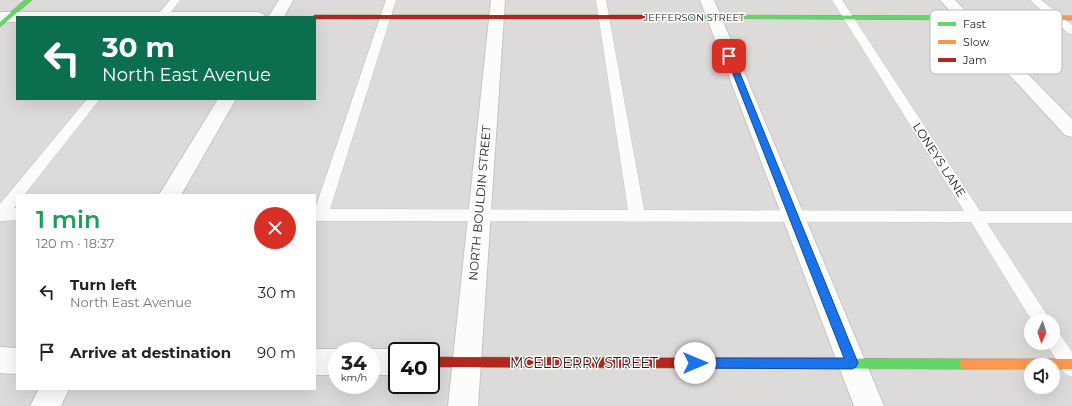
<!DOCTYPE html>
<html lang="en">
<head>
<meta charset="utf-8">
<style>
	body { margin:0; font-family:Montserrat,sans-serif; background:#f2f2f2; color:#222; height:100vh; display:flex; flex-direction:column; font-size:15px; white-space:nowrap }
	* { box-sizing:border-box; margin:0 }
	p { font-size:13px; color:#767676 }
	.icon { flex:none; width:22px; height:22px; fill:none; stroke:currentColor; stroke-width:2; stroke-linecap:round; stroke-linejoin:round }
	.map { position:relative; flex:1; overflow:hidden }
	.panel { position:absolute; left:16px; top:194px; width:300px; height:196px; display:flex; flex-direction:column; background:#fff; border-radius:0px; box-shadow:0 4px 16px #0002 }
	.panel>* { flex:none }
	.guide { position:absolute; left:16px; top:16px; width:300px; height:84px; border-radius:0px; box-shadow:0 4px 16px #0002; background:#0b6e4f; color:#fff; overflow:hidden }
	.needle { width:26px; rotate:183deg }
	.controls { position:absolute; left:1024px; top:314px; display:grid; gap:8px }
	.controls a { display:grid; place-items:center; width:36px; height:36px; border-radius:50%; background:#fff; box-shadow:0 4px 16px #0002; font-size:20px }
	.speed { position:absolute; left:328px; top:342px; display:flex; gap:8px; font-size:20px; font-weight:700; text-align:center }
	.speed>* { display:grid; place-content:center; width:52px; height:52px; border-radius:50%; background:#fff; box-shadow:0 4px 16px #0002; line-height:1 }
	.speed small { font-size:10px; font-weight:400 }
	.speed .limit { border:2px solid #111; border-radius:6px; background:#fff; color:#111 }
	.pin { position:absolute; display:grid; place-items:center; width:34px; height:34px; color:#fff; margin:-17px; border-radius:8px; box-shadow:0 2px 6px #0006 }
	.me { position:absolute; width:44px; margin:-22px; rotate:90deg; stroke-linejoin:round; filter:drop-shadow(0 0 3px #0008) }
	.turn { display:flex; align-items:center; gap:14px; height:84px; padding:0 20px; font-size:18px }
	.turn .icon { width:52px; height:52px; stroke-width:2.5 }
	.turn b { display:block; font-size:28px; line-height:34px }
	.round { display:grid; place-items:center; flex:none; width:42px; height:42px; border-radius:21px; background:#f2f2f2 }
	.overview { display:flex; align-items:center; justify-content:space-between; height:68px; padding:0 20px }
	h1 { font-size:24px; font-weight:600; line-height:30px; color:#1e9e55 }
	ul { padding:0; list-style:none }
	li { display:flex; align-items:center; gap:12px; height:60px; padding:0 20px }
	li div { flex:1 }
	li b { display:block; font-size:15px }
	li em { font-style:normal }
	.map>svg:first-child { display:block }
</style>
</head>
<body>
<div class="map">
<svg width="1072" height="406" viewBox="0 0 1072 406">
	<rect width="100%" height="100%" fill="#eeebe7"/>
	<path fill="#dddbd9" fill-rule="evenodd" d="M0,0H1072V406H0ZM17,17H315V99H17ZM17,195H315V389H17ZM1031,321H1053V343H1031ZM337,351H371V385H337ZM397,351H431V385H397ZM1031,365H1053V387H1031Z"/>
	<g fill="none" stroke-linecap="round" stroke-linejoin="round">
		<defs>
			<path id="lane" d="M170,0H180L167,17H156Z
				M386,0H396L330,209L628,210L596,0H606L644,210L964,211L832,0H842L980,211H1072V223H987L1051,321H1032L971,222L315,221V209Z
				M1030,0H1041L1072,25V34L1068,33Z
				M87,99H100L24,195H17V204L14,208H17V220L0,221V204Z
				M1053,331L1059,333L1072,352V377L1065,374L1046,343H1053Z"/>
			<path id="street" d="M279,0H293L284,17H268Z
				M491,0H505L478,406H448Z
				M700,0H714L884,406H854Z
				M940,0H955L1072,119V137L1065,135Z
				M0,12H258L263,14L266,17H17V22H0Z
				M218,99H236L181,195H159Z
				M0,347L17,348V374L0,373Z
				M315,349H337L341,351H337V375H315Z
				M371,349H397L401,351H397V375H371V351H367Z
				M39,389H69L61,406H30Z"/>
			<path id="fast" d="M25,0H32L0,27V22Z
				M653,15L984,16L987,18L984,20L651,18L650,17Z
				M694,358L965,359L969,360L971,364L969,368L965,369L694,368L690,367L688,363L690,359Z"/>
			<path id="slow" d="M984,16H1072V20L982,19L981,18Z
				M965,359H1072V369H1053V365H1031V369H965L961,368L959,364L961,360Z"/>
			<path id="jam" d="M315,15H653L656,17L653,19H315V17H312Z
				M431,357L694,358L698,359L700,363L698,367L694,368L431,367Z"/>
		</defs>
		<use href="#lane" stroke="#c6c5c3" stroke-width="1"/>
		<use href="#street" stroke="#c6c5c3" stroke-width="2"/>
		<use href="#fast" stroke="#98977e" stroke-width="1"/>
		<use href="#slow" stroke="#98977e" stroke-width="1"/>
		<use href="#jam" stroke="#98977e" stroke-width="1"/>
		<use href="#lane" fill="#fcfcfb" fill-rule="evenodd"/>
		<use href="#street" fill="#fcfcfb" fill-rule="evenodd"/>
		<use href="#fast" fill="#63d668" fill-rule="evenodd"/>
		<use href="#slow" fill="#ff974d" fill-rule="evenodd"/>
		<use href="#jam" fill="#b3261e" fill-rule="evenodd"/>
	</g>
	<path fill="#1a73e8" stroke="#114b97" d="M729,53L733,56L858,363L856,367L852,369L695,368L691,367L690,363L691,359L695,358H844L726,56Z"/>
	<g text-anchor="middle" stroke-width="3" stroke-linejoin="round" paint-order="stroke">
		<g font-size="10" fill="#1f1f1f" stroke="#fff">
			<text x="694" y="21">JEFFERSON STREET</text>
		</g>
		<g font-size="12" fill="#1f1f1f" stroke="#fff">
			<text transform="translate(939 160) rotate(57)" y="4">LONEYS LANE</text>
			<text transform="translate(480 203) rotate(-85)" y="4">NORTH BOULDIN STREET</text>
		</g>
		<g font-size="14" fill="#1f1f1f" stroke="#fff">
			<text x="584" y="368">MCELDERRY STREET</text>
		</g>
	</g>
	<rect x="930" y="10" width="132" height="64" rx="6" fill="#fff" stroke="#bcbcbc" stroke-width="1"/>
	<rect x="938" y="22" width="18" height="4" fill="#63d668"/>
	<rect x="938" y="40" width="18" height="4" fill="#ff974d"/>
	<rect x="938" y="58" width="18" height="4" fill="#b3261e"/>
	<g font-size="11" fill="#1f1f1f">
		<text x="963" y="28">Fast</text>
		<text x="963" y="46">Slow</text>
		<text x="963" y="64">Jam</text>
	</g>
</svg>
<div class="controls">
<a><svg class="needle" viewBox="-14 -14 28 28"><path d="M0-13l5 13h-10z" fill="#e53935"/><path d="M0 13l5-13h-10z" fill="#767676"/></svg></a>
<a><svg class="icon" aria-label="sound" viewBox="0 0 24 24"><path d="M4 9h4l5-4v14l-5-4H4zM17 9q2 3 0 6"/></svg></a>
</div>
<div class="speed"><div>34<small>km/h</small></div><div class="limit">40</div></div>
<div class="pin" style="left:729px;top:56px;background:#d93025"><svg class="icon" aria-label="arrive" viewBox="0 0 24 24"><path d="M6 21V4h12l-3 4 3 4H6"/></svg></div>
<svg class="me" style="left:695px;top:363px" viewBox="-20 -20 40 40"><circle r="19" fill="#fff"/><path d="M0-13L10 11 0 6-10 11z" fill="#1a73e8"/></svg>
<div class="guide">
<div class="turn"><svg class="icon" aria-label="left" viewBox="0 0 24 24"><path d="M17 20v-9H6M10 6l-5 5 5 5"/></svg><div><b>30 m</b>North East Avenue</div></div>
</div>
<section class="panel">
<div class="overview"><div><h1>1 min</h1><p>120 m · 18:37</p></div><a class="round" style="background:#d93025;color:#fff"><svg class="icon" aria-label="close" viewBox="0 0 24 24"><path d="M6 6l12 12M18 6L6 18"/></svg></a></div>
<ul>
<li><svg class="icon" aria-label="left" viewBox="0 0 24 24"><path d="M17 20v-9H6M10 6l-5 5 5 5"/></svg><div><b>Turn left</b><p>North East Avenue</p></div><em>30 m</em></li>
<li><svg class="icon" aria-label="arrive" viewBox="0 0 24 24"><path d="M6 21V4h12l-3 4 3 4H6"/></svg><div><b>Arrive at destination</b></div><em>90 m</em></li>
</ul>
</section>
</div>
</body>
</html>
